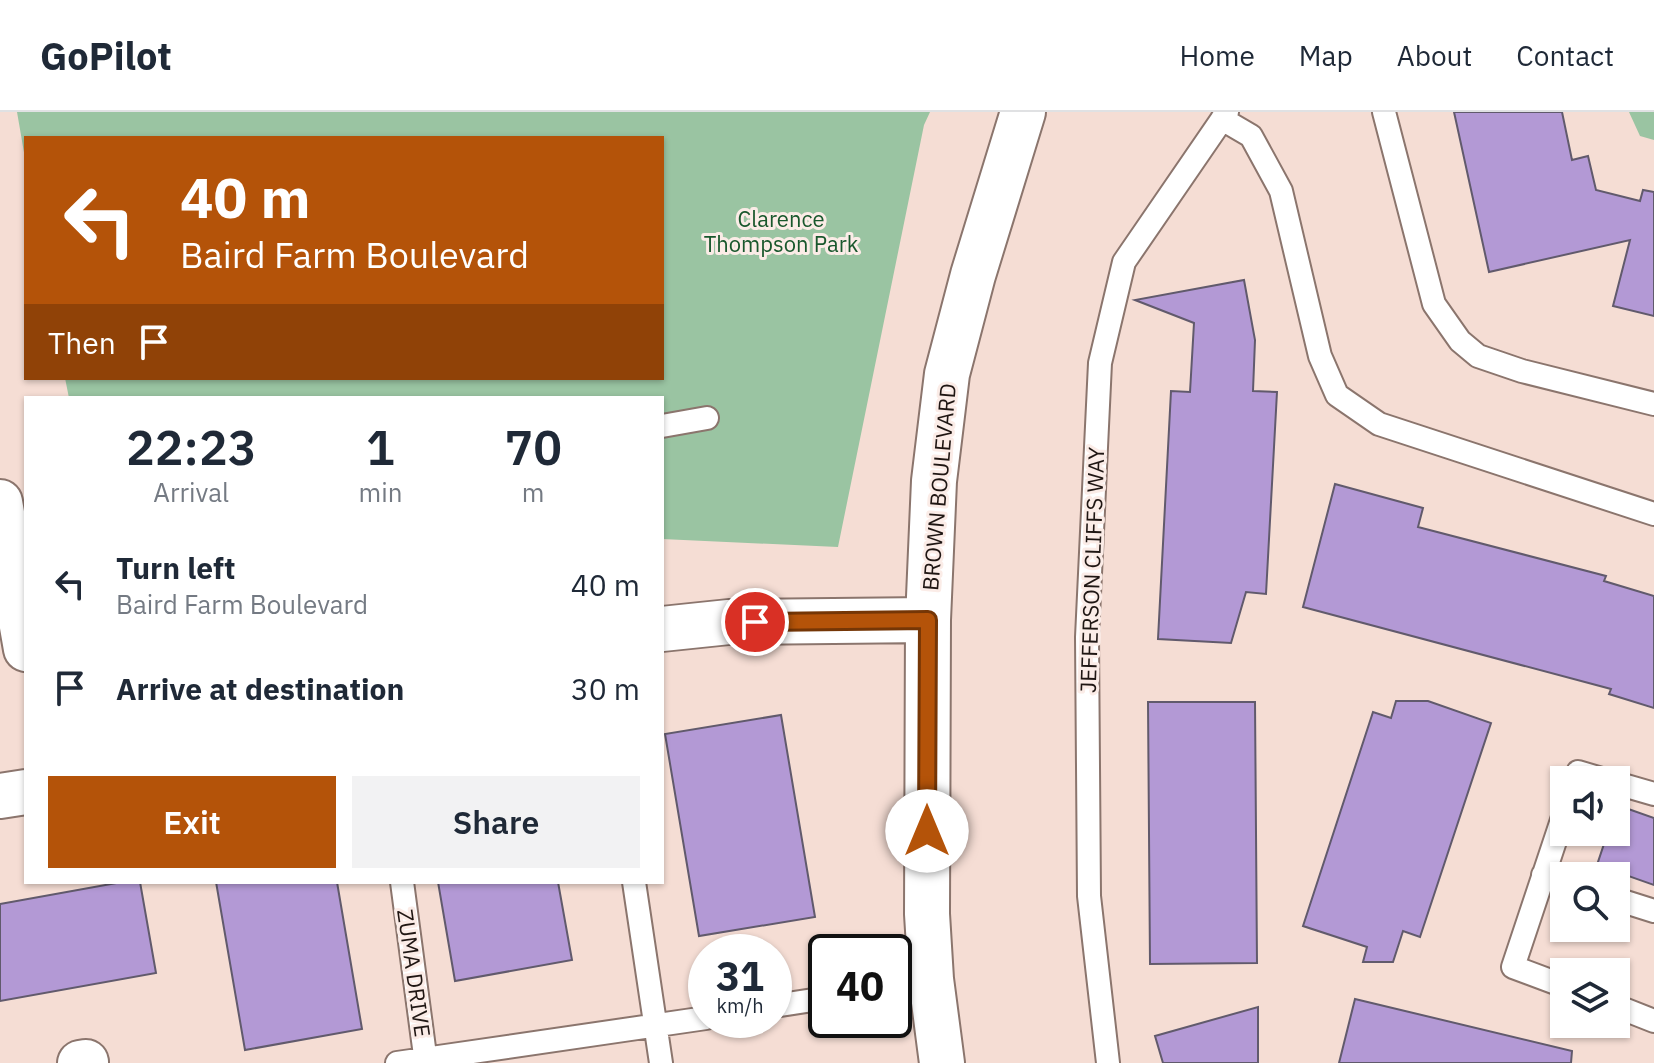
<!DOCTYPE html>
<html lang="en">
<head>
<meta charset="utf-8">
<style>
	body { margin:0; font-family:"IBM Plex Sans",sans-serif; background:#f2f2f3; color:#1f2937; height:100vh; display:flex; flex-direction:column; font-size:30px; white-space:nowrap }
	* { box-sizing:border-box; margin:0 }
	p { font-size:26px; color:#747a83 }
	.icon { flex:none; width:44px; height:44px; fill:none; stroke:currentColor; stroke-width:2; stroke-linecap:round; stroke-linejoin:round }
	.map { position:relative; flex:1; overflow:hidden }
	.panel { position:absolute; left:24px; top:284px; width:640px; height:488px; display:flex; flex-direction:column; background:#fff; border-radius:0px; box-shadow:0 2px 6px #0004 }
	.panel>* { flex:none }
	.hud { position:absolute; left:24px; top:24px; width:640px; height:244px; border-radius:0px; box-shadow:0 2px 6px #0004; background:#b45309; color:#fff; overflow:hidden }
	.buttons { position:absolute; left:1550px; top:654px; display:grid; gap:16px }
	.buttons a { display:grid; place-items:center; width:80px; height:80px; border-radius:0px; background:#fff; box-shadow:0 2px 6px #0004; font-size:40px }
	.speed { position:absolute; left:688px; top:822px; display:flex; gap:16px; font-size:40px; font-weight:700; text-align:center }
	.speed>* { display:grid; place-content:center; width:104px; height:104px; border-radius:50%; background:#fff; box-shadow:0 2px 6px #0004; line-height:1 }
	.speed small { font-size:20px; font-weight:400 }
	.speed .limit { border:4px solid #111; border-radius:12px; background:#fff; color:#111 }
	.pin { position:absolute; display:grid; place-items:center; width:68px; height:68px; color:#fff; margin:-34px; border:4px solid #fff; border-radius:50%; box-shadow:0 2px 8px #0007 }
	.me { position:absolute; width:88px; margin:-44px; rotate:0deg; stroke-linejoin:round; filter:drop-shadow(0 0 6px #0008) }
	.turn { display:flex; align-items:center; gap:28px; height:168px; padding:0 24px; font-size:36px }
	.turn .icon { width:104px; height:104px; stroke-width:2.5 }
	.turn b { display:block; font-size:56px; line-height:68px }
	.then { display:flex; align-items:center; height:76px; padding:0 24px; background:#0003; gap:16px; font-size:30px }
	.eta { display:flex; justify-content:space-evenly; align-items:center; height:136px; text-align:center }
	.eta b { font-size:48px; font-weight:600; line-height:56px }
	.primary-button { display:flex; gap:16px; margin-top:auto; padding:16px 24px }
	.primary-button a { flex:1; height:92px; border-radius:0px; background:#b45309; color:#fff; font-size:32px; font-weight:600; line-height:92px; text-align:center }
	.primary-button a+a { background:#f2f2f3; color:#1f2937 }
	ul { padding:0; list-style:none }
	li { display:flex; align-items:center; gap:24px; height:104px; padding:0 24px }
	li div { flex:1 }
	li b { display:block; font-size:30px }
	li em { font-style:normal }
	header { display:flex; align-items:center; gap:48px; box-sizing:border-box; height:112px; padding:0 40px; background:#fff; border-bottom:2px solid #e0e1e3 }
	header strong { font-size:38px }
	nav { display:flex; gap:44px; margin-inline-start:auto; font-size:28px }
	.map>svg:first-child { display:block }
</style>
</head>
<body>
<header>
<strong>GoPilot</strong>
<nav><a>Home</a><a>Map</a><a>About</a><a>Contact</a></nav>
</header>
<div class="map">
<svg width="1654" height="951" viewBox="0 0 1654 951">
	<rect width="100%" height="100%" fill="#f5ddd4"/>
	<path fill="#9ac4a2" d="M17,0H930L924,13L838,435L662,427V286H69L65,266H662V26H26V52Z
		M1629,0H1654V28L1640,24Z"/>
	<path fill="#b399d5" stroke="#615a6c" stroke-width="2" d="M1454,0H1562L1572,48L1588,44L1596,78L1640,89L1643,78L1654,80V204L1613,194L1630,128L1489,160Z
		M1244,168L1255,228L1253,279L1277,280L1266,482L1246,480L1231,531L1158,527L1171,279L1190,280L1194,211L1135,188Z
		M1335,372L1423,396L1418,415L1606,464L1604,469L1654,484V596L1609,582L1611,577L1303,495Z
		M1396,589H1428L1491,611L1420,825L1403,819L1393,850H1363L1367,835L1303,814L1373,600L1391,606Z
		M1148,590H1255L1257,851L1150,852Z
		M781,603L815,805L699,824L665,622Z
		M1617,693L1654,706V773L1597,753L1608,720H1616Z
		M122,770H140L156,861L0,889V792Z
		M216,770H337L362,917L245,938Z
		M438,770H558L572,848L455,869Z
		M1355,887L1572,939L1571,951H1339Z
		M1258,895V951H1163L1155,924Z"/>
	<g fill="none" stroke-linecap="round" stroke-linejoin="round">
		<defs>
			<path id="lane" d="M1384,0L1434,192L1460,229L1478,244L1522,259L1654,292
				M1222,7L1251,24L1281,79L1320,244L1337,283L1379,312L1654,402
				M662,314L707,306
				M1575,668L1578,660L1605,668
				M1616,671L1654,682
				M1564,702L1513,855L1564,874
				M1543,763L1564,770
				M402,770L426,951
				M634,770L661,951
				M1616,787L1654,799
				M894,874L931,867
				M774,894L826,886
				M1616,894L1654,909
				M397,951L706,906
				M1108,951L1089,784L1087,525L1100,251L1124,150L1227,0"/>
			<path id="street" d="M80,951L86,950"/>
			<path id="secondary" d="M0,390L26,537
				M662,517L729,510L928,508
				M0,684L26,680
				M942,951L931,867L927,802L928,508L934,369L947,262L973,163L1023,0"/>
		</defs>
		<use href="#lane" stroke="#8b756d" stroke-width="26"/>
		<use href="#street" stroke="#8b756d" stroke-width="48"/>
		<use href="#secondary" stroke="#8b756d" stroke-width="48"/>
		<use href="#lane" stroke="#fff" stroke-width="22"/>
		<use href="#street" stroke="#fff" stroke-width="44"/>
		<use href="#secondary" stroke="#fff" stroke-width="44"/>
	</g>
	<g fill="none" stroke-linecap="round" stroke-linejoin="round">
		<defs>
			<path id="route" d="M755,510L928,508L927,719"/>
		</defs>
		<use href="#route" stroke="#753606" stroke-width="20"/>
		<use href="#route" stroke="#b45309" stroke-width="14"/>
	</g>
	<g text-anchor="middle" stroke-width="6" stroke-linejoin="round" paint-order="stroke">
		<g font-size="22" fill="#18572c" stroke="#fbece7">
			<text x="781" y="115">Clarence<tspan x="781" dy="25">Thompson Park</tspan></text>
		</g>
		<g font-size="22" fill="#1f1613" stroke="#fbece7">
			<text transform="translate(939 375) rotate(-85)" y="8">BROWN BOULEVARD</text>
			<text transform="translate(1092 458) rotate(-88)" y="8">JEFFERSON CLIFFS WAY</text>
			<text transform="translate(414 861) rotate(82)" y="8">ZUMA DRIVE</text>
		</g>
	</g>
</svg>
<div class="buttons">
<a><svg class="icon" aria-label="sound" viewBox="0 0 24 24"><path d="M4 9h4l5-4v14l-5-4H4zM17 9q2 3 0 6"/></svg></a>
<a><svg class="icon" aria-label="search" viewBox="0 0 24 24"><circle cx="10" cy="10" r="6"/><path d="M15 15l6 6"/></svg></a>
<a><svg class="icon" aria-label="layers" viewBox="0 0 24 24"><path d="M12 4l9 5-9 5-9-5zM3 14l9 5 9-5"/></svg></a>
</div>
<div class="speed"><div>31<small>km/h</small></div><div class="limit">40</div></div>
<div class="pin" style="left:755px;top:510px;background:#d93025"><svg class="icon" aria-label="arrive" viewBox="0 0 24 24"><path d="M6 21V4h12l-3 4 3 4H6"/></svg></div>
<svg class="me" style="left:927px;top:719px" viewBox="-20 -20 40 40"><circle r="19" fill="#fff"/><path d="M0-13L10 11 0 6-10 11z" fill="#b45309"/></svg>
<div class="hud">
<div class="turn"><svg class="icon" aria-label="left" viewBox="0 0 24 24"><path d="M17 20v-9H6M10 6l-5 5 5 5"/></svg><div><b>40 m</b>Baird Farm Boulevard</div></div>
<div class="then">Then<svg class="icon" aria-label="arrive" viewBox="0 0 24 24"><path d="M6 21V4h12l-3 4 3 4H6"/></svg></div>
</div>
<section class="panel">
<div class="eta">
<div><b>22:23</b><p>Arrival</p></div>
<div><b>1</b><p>min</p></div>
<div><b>70</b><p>m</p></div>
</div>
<ul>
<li><svg class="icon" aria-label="left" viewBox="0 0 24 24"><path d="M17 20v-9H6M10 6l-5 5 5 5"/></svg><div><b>Turn left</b><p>Baird Farm Boulevard</p></div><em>40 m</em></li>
<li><svg class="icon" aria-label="arrive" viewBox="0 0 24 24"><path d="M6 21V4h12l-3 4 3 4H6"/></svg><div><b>Arrive at destination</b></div><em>30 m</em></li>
</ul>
<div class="primary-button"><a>Exit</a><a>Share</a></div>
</section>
</div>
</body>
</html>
